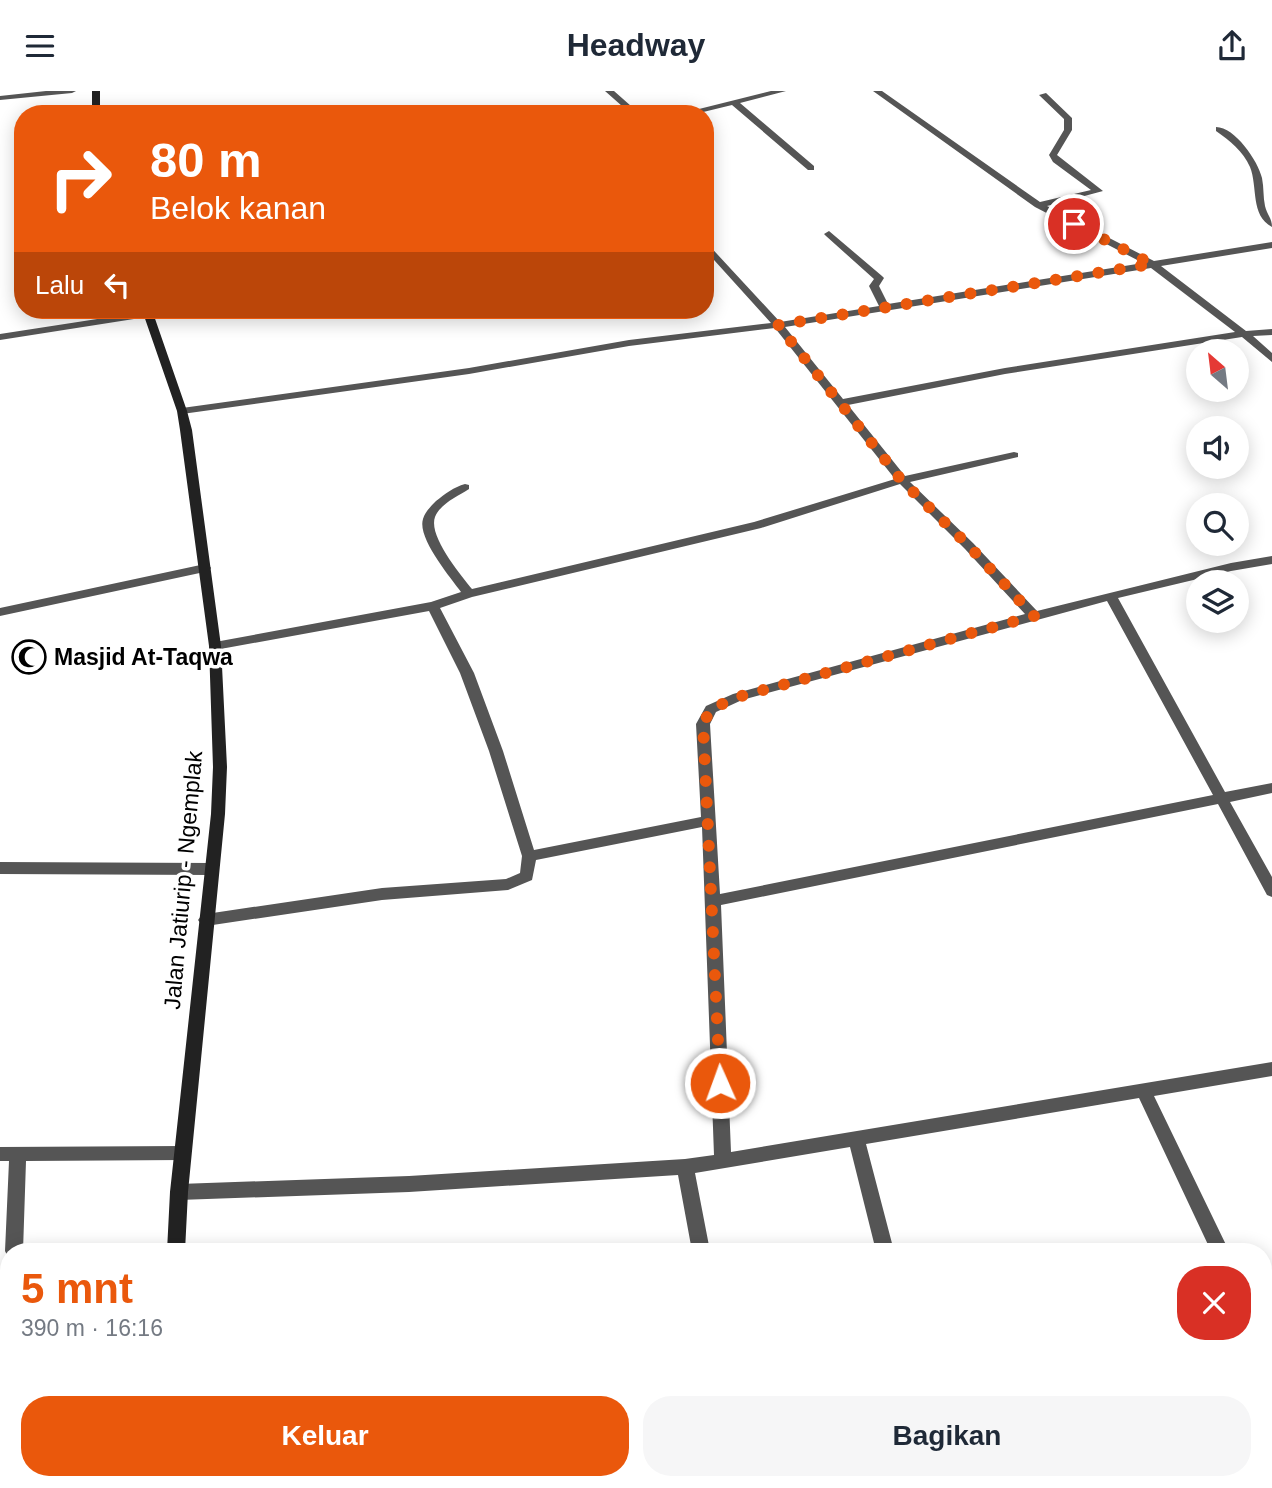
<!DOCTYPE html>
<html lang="id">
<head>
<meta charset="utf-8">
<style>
	body { margin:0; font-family:Helvetica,sans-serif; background:#f6f6f7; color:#1f2937; height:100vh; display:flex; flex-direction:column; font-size:26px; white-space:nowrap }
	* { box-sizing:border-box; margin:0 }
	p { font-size:23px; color:#747a83 }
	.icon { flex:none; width:38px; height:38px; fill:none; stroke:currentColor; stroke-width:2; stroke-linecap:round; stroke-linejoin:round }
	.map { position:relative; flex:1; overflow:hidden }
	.sheet { position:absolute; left:0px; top:1152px; width:1272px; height:247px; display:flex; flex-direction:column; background:#fff; border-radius:28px 28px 0 0; box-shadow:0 4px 18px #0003 }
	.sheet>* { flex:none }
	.top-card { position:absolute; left:14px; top:14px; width:700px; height:214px; border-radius:28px; box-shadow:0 4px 18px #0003; background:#ea580c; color:#fff; overflow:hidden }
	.needle { width:46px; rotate:332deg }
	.fabs { position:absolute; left:1186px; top:248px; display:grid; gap:14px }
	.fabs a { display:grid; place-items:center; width:63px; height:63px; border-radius:50%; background:#fff; box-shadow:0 4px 18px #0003; font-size:35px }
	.pin { position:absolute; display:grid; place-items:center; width:60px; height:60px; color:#fff; margin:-30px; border:4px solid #fff; border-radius:50%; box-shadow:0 2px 7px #0007 }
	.me { position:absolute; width:77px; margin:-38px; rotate:358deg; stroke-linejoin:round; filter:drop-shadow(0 0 5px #0008) }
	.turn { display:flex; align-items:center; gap:24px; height:147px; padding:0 21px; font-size:32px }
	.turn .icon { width:91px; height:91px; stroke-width:2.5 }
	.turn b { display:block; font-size:49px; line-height:60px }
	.then { display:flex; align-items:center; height:66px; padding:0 21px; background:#0003; gap:14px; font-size:26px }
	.round { display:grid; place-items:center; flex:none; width:74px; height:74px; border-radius:28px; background:#f6f6f7 }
	.overview { display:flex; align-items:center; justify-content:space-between; height:119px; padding:0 21px }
	h1 { font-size:42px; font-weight:800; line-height:52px; color:#ea580c }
	.action { display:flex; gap:14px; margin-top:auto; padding:14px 21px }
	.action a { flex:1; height:80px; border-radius:28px; background:#ea580c; color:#fff; font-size:28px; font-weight:800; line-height:80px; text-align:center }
	.action a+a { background:#f6f6f7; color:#1f2937 }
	header { display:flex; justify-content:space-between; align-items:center; height:91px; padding:0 21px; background:#fff; font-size:32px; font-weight:800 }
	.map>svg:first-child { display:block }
</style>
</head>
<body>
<header><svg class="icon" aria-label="menu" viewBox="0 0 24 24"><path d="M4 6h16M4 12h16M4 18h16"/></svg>Headway<svg class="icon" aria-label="share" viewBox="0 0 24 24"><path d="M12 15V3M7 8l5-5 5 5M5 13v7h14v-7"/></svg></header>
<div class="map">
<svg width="1272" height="1397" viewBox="0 0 1272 1397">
	<rect width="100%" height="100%" fill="#fff"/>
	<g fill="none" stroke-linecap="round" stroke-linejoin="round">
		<path fill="#555" fill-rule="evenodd" d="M46,0H76L72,2L0,9V5Z
			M605,0H614L640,23H631Z
			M771,0H786L740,12L814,75V79H808L732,14L695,23H679Z
			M873,0H882L1040,111L1091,99L1053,71L1049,64L1064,39V28L1039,4L1046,2L1072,27V39L1057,64L1103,100L1047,115L1154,170L1272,151V157L1161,175L1246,240L1272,238V244L1253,245L1272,262V271L1242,246L1005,283L848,314L905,385L1014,361L1018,362V366L910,391L973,452L1037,520L1231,472L1272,465V473L1231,480L1118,507L1225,701L1272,692V702L1230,711L1272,786V806L1267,804L1218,713L721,814L731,1061L1272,971V985L1154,1005L1229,1160H1211L1139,1007L866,1053L894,1160H876L850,1056L695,1082L710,1160H692L678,1084L409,1101L179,1109L173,1106L170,1101L173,1096L179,1093L409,1085L685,1068L714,1064L702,736L536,769L532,789L508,799L382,809L206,835L201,833L198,829L201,825L206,823L382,797L506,788L520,782L522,765L489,660L460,582L429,520L215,559L209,555L215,551L431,511L461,501C450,486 417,447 423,428C425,421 431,415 436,410C445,403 454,396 465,393L469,394V398C458,405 440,413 435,426C428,445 461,484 472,498L754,431L895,388L775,237L629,255L469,283L182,323L177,320L182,317L469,277L629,249L771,232L705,159V150L780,231L879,215L869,195L874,188L826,145L824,143L829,140L882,185L884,187L879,195L888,213L1143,172L1035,116ZM1151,177L1235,241L1005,277L843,308L785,236ZM900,393L965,458L1025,523L733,603L706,615L696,633L701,726L534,759L503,660L474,582L440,517L472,506L761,437ZM1107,510L1213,704L720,803L710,633L716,621L742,609Z
			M1216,36C1235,36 1258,70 1262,87C1264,97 1263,106 1265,115C1267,124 1272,127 1272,136C1250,124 1258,96 1250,76C1243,60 1230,50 1216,40Z
			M149,220L153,221V225L0,249V243Z
			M205,473L209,474L211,477L209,480L0,525V517Z
			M0,771L211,772L216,774L218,778L216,782L211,784L0,783Z
			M183,1055L189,1057L191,1062L189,1067L183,1069L26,1070L23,1160H9L8,1166L5,1160L9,1070H0V1056Z
			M1264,1242L1271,1245L1272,1248V1278L1265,1275L1264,1271Z
			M9,1291V1390H15V1397H0V1299L2,1293Z
			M729,1390H749L750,1397H730Z
			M933,1390H953L955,1397H935Z"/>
		<path fill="#222" fill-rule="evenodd" d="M92,0H100V23H92Z
			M142,219H152L187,320L192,339L221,555L227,676L225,723L188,1101L185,1160H167L170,1101L211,723L213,676L209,555L180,339L177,320Z
			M153,1390H173L172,1397H152Z"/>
	</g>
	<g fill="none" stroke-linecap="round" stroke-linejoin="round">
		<path stroke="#ea580c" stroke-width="12" stroke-dasharray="0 21.6" d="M720,992L703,633L711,618L738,606L1034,525L969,455L902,390L778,234L1152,173L1074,133"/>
	</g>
	<defs>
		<symbol id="mosque-ring" viewBox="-11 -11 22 22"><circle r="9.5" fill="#fff" stroke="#000" stroke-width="1.5"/><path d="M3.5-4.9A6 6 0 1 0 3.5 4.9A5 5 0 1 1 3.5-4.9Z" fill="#000"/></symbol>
	</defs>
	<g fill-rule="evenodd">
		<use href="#mosque-ring" x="10" y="547" width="38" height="38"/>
	</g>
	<g text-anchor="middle" stroke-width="7" stroke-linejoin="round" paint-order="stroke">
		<g font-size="23" font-weight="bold" fill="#000" stroke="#fff" text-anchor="start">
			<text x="54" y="574">Masjid At-Taqwa</text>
		</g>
		<g font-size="23" fill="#000" stroke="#fff">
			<text transform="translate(183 789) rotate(-85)" y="8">Jalan Jatiurip - Ngemplak</text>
		</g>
	</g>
</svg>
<div class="fabs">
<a><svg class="needle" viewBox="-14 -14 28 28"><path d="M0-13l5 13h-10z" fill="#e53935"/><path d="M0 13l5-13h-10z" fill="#747a83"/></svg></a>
<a><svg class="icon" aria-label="sound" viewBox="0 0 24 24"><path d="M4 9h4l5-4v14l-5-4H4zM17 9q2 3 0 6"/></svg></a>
<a><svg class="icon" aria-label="search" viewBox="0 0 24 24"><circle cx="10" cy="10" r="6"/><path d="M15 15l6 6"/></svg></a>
<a><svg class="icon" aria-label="layers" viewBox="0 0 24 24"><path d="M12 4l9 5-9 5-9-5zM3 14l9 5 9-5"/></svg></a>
</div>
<div class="pin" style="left:1074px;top:133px;background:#d93025"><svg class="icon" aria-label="arrive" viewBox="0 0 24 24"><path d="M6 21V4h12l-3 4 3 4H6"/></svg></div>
<svg class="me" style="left:720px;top:992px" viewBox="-20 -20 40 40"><circle r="17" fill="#ea580c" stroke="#fff" stroke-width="3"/><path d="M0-11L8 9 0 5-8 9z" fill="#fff"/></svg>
<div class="top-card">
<div class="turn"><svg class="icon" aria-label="right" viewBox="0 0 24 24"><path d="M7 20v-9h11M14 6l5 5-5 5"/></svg><div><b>80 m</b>Belok kanan</div></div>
<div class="then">Lalu<svg class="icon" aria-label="left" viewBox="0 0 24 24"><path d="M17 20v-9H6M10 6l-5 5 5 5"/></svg></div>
</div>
<section class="sheet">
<div class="overview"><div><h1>5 mnt</h1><p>390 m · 16:16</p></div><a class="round" style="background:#d93025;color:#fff"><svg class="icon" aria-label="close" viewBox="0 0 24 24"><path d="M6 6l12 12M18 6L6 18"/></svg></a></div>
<div class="action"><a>Keluar</a><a>Bagikan</a></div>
</section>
</div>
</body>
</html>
